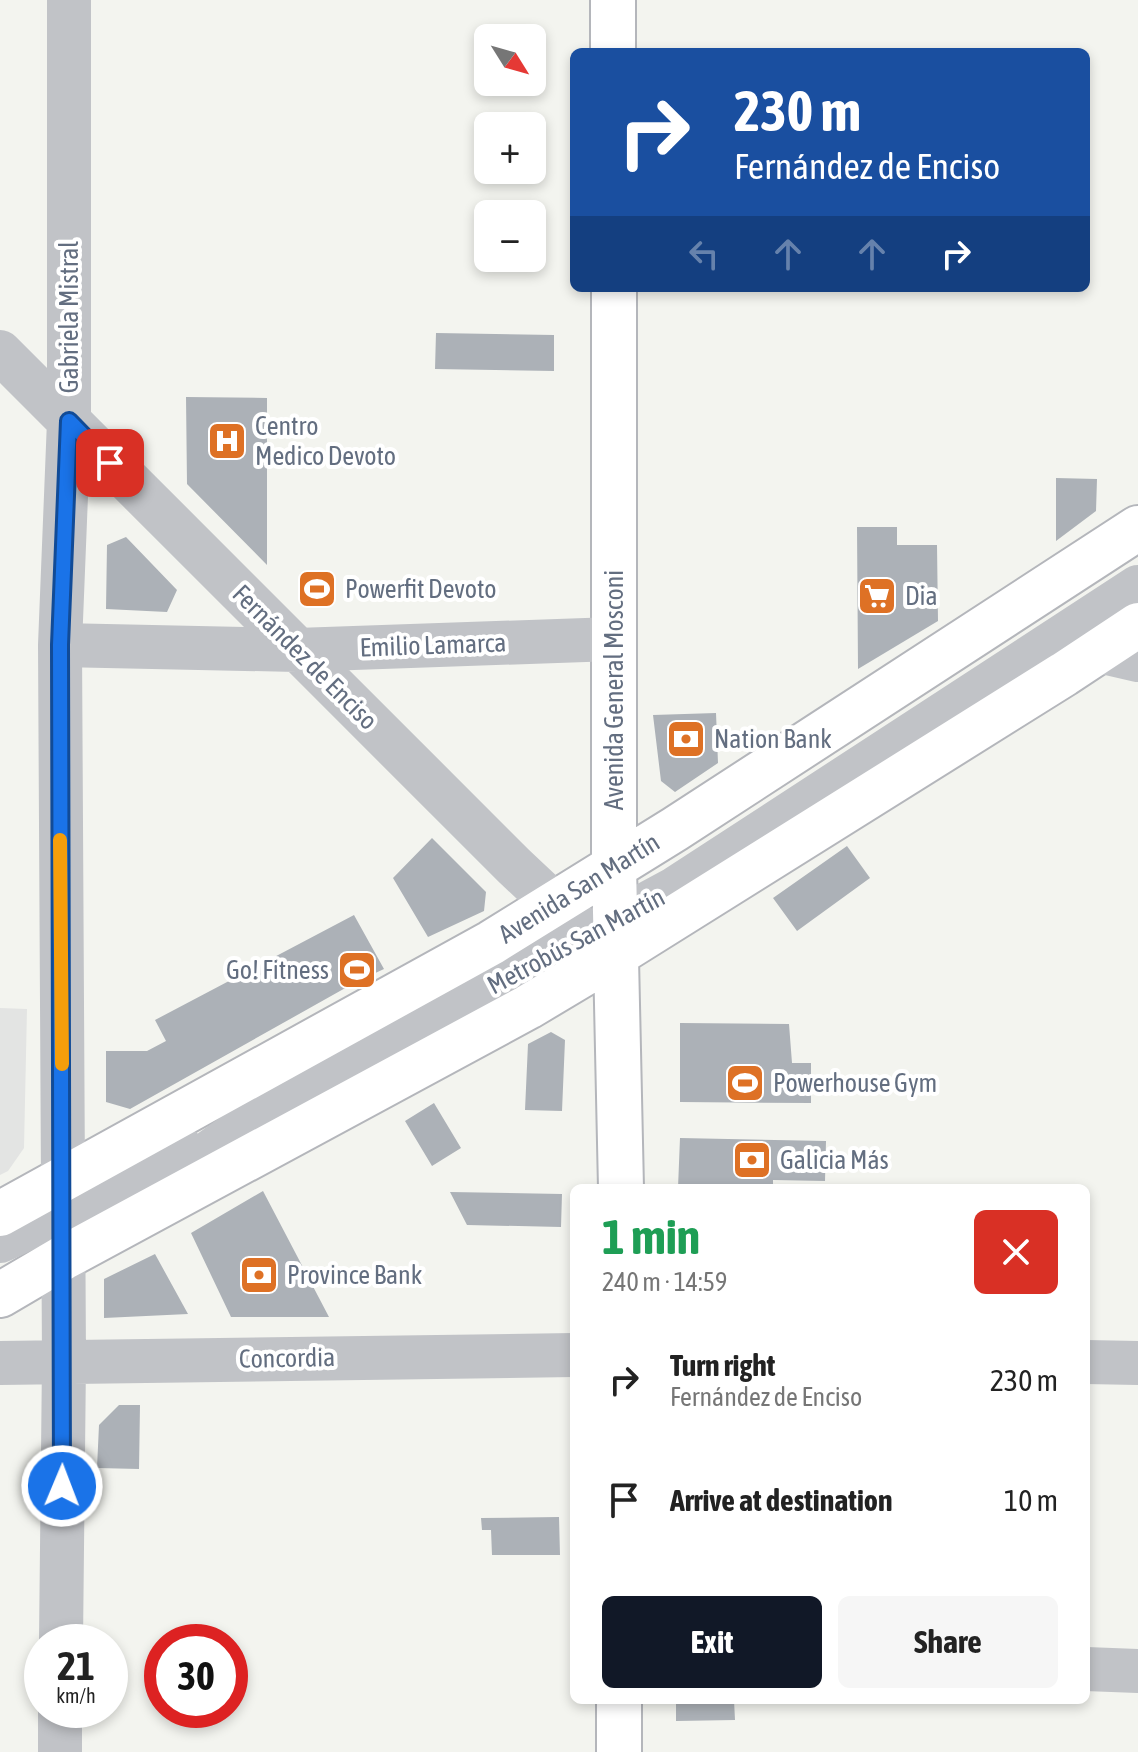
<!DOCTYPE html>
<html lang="en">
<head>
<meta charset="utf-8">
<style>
	body { margin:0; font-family:"Asap Condensed",sans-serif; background:#f6f6f6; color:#222; height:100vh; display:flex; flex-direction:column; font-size:30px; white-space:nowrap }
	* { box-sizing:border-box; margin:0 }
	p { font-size:26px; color:#767676 }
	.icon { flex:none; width:44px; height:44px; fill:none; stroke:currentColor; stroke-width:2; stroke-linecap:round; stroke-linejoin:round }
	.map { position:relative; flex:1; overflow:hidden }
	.drawer { position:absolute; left:570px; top:1184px; width:520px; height:520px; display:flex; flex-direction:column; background:#fff; border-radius:12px; box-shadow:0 4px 12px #0003 }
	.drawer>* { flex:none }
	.guide { position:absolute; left:570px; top:48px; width:520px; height:244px; border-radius:12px; box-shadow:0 4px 12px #0003; background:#1a4fa0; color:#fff; overflow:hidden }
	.needle { width:52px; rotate:127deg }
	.tools { position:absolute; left:474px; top:24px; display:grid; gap:16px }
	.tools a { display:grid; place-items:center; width:72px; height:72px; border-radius:12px; background:#fff; box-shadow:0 4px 12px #0003; font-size:40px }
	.speed { position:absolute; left:24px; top:1624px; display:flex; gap:16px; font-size:40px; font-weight:700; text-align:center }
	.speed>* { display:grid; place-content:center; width:104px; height:104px; border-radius:50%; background:#fff; box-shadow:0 4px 12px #0003; line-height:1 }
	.speed small { font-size:20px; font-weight:400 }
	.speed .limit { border:12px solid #d22; background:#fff; color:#111 }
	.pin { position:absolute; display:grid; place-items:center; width:68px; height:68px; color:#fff; margin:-34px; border-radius:16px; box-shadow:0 4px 12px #0006 }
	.me { position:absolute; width:88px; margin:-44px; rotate:1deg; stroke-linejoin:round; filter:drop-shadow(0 0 6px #0008) }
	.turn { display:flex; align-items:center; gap:28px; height:168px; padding:0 32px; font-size:36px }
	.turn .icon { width:104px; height:104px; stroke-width:2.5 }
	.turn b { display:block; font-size:56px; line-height:68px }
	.lanes { display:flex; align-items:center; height:76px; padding:0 32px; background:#0003; justify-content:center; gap:40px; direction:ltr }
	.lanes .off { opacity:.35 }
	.round { display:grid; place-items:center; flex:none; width:84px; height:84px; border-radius:12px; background:#f6f6f6 }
	.head { display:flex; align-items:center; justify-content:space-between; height:136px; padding:0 32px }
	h1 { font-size:48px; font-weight:700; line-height:60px; color:#1e9e55 }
	.action { display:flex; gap:16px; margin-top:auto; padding:16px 32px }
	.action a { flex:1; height:92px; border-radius:12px; background:#111827; color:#fff; font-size:32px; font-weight:700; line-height:92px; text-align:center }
	.action a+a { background:#f6f6f6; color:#222 }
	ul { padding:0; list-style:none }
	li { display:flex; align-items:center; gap:24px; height:120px; padding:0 32px }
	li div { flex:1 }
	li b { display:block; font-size:30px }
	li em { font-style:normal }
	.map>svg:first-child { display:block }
</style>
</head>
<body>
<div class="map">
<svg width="1138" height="1752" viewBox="0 0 1138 1752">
	<rect width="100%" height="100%" fill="#f3f4ef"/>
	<path fill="#e3e4e3" d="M0,1008L27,1009L24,1148L8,1171L0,1175Z"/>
	<path fill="#acb1b7" d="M436,333L554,335V371L435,369Z
		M186,397L267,398V565L187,484Z
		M1056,478L1097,479L1096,511L1056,541Z
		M857,527H897V545H937L938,621L858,669Z
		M126,537L177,590L167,612L106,609L107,545Z
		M716,713L718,763L675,792L661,781L653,715Z
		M432,838L486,892L484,911L428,937L393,878Z
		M847,846L870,878L797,931L773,898Z
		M354,915L384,969L356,982L130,1109L106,1102V1051H147L166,1041L155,1020Z
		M680,1023L789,1024L792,1063H811V1103L680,1102Z
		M551,1032L565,1040L562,1111L525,1110L528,1044Z
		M434,1103L461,1148L432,1166L405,1121Z
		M680,1138L826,1141L825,1181L773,1180V1188H678Z
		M263,1191L329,1317H231L191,1233Z
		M450,1192L562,1194L561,1227L467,1225Z
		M155,1254L188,1314L104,1318V1279Z
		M119,1405H140L139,1469L97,1468L99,1425Z
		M559,1517L560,1555H492L491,1530H482L481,1518Z
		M676,1700H734L735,1720L676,1721Z"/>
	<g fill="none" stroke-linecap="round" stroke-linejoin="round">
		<defs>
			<path id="major" d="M613,0V52
				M614,288V866L621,1188
				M0,1214L491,943L675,829L1138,528
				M0,1295L63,1258L528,1007L615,955L1064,674L1138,625
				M619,1752V1700"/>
		</defs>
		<use href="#major" stroke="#b4b6bb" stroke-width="48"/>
		<path stroke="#c1c3c7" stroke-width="44" d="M0,352L514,866L580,928
			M60,645L297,650L614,639
			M1099,651L1138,660
			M163,1186L251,1122L453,1008L676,888L1138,587
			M0,1241L63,1212L114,1192L182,1149
			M1086,1362L1138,1363
			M0,1363L574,1355
			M61,1642L64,1360L60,645L69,421V0
			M1086,1669L1138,1671
			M60,1752V1710"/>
		<use href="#major" stroke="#fff" stroke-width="44"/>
	</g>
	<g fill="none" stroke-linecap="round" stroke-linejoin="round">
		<defs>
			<path id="route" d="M62,1486L60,645L69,421L110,463"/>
		</defs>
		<use href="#route" stroke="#114b97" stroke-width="20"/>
		<use href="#route" stroke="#1a73e8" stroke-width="14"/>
		<path stroke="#f59e0b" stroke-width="14" d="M60,840L62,1064"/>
	</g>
	<defs>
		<symbol id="hospital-square" viewBox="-11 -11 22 22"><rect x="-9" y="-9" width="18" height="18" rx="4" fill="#de7125" stroke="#fff"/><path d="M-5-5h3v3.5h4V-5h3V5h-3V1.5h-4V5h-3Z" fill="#fff"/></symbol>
		<symbol id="stadium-square" viewBox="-11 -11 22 22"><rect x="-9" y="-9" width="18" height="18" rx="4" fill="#de7125" stroke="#fff"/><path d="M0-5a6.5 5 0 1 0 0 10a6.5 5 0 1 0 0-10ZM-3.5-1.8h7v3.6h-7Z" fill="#fff"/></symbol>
		<symbol id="supermarket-square" viewBox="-11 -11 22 22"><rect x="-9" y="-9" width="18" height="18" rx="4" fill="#de7125" stroke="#fff"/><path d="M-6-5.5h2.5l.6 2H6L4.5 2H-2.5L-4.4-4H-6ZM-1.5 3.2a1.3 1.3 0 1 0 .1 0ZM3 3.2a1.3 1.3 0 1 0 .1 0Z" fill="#fff"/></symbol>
		<symbol id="bank-square" viewBox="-11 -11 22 22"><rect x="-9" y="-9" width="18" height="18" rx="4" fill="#de7125" stroke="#fff"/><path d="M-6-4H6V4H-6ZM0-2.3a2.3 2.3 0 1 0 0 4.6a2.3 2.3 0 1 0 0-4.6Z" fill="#fff"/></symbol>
	</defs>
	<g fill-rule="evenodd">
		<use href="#hospital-square" x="205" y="419" width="44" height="44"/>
		<use href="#stadium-square" x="295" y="567" width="44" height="44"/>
		<use href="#supermarket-square" x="855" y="574" width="44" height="44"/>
		<use href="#bank-square" x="664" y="717" width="44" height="44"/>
		<use href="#stadium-square" x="335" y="948" width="44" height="44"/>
		<use href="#stadium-square" x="723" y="1061" width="44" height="44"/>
		<use href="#bank-square" x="730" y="1138" width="44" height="44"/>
		<use href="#bank-square" x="237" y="1253" width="44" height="44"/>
	</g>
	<g text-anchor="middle" stroke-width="8" stroke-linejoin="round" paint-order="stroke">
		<g font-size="26" fill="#636e80" stroke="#fff">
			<text transform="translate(69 317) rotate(-90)" y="9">Gabriela Mistral</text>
			<text transform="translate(433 645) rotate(-2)" y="9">Emilio Lamarca</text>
			<text transform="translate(305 657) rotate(45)" y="9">Fernández de Enciso</text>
			<text transform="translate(614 690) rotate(-90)" y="9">Avenida General Mosconi</text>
			<text transform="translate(579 888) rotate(-32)" y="9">Avenida San Martín</text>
			<text transform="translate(576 941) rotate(-28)" y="9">Metrobús San Martín</text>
			<text transform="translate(287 1358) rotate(-1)" y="9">Concordia</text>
		</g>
		<g font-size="26" fill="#636e80" stroke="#fff" text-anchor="start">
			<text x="255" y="435">Centro<tspan x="255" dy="30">Medico Devoto</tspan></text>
			<text x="345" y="598">Powerfit Devoto</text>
			<text x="905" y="605">Dia</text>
			<text x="714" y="748">Nation Bank</text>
			<text x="329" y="979" text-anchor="end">Go! Fitness</text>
			<text x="773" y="1092">Powerhouse Gym</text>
			<text x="780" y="1169">Galicia Más</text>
			<text x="287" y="1284">Province Bank</text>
		</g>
	</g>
</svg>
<div class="tools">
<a><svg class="needle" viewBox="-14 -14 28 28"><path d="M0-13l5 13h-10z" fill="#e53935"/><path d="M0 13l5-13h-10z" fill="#767676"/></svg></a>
<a>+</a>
<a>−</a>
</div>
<div class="speed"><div>21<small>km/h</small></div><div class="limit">30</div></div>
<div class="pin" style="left:110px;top:463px;background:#d93025"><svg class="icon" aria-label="arrive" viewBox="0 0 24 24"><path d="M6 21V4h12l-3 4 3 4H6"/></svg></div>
<svg class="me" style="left:62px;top:1486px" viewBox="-20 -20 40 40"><circle r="17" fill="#1a73e8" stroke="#fff" stroke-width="3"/><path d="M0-11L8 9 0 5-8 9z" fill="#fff"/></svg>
<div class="guide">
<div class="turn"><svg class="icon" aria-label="right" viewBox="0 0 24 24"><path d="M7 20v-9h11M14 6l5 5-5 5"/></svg><div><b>230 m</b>Fernández de Enciso</div></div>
<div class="lanes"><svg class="icon off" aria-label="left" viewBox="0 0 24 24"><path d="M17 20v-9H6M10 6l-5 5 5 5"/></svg><svg class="icon off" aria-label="ahead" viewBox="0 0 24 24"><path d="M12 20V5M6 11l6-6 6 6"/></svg><svg class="icon off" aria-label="ahead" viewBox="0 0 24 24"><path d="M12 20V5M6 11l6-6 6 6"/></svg><svg class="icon" aria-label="right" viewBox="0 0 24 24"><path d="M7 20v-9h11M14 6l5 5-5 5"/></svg></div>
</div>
<section class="drawer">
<div class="head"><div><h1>1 min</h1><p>240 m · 14:59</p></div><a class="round" style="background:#d93025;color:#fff"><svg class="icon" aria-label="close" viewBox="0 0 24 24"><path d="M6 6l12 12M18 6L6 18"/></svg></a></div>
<ul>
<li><svg class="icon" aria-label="right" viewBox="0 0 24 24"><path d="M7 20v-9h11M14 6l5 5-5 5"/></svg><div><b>Turn right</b><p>Fernández de Enciso</p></div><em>230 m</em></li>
<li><svg class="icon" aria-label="arrive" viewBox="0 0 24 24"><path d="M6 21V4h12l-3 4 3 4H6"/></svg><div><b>Arrive at destination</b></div><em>10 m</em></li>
</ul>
<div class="action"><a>Exit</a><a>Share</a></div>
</section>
</div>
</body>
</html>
